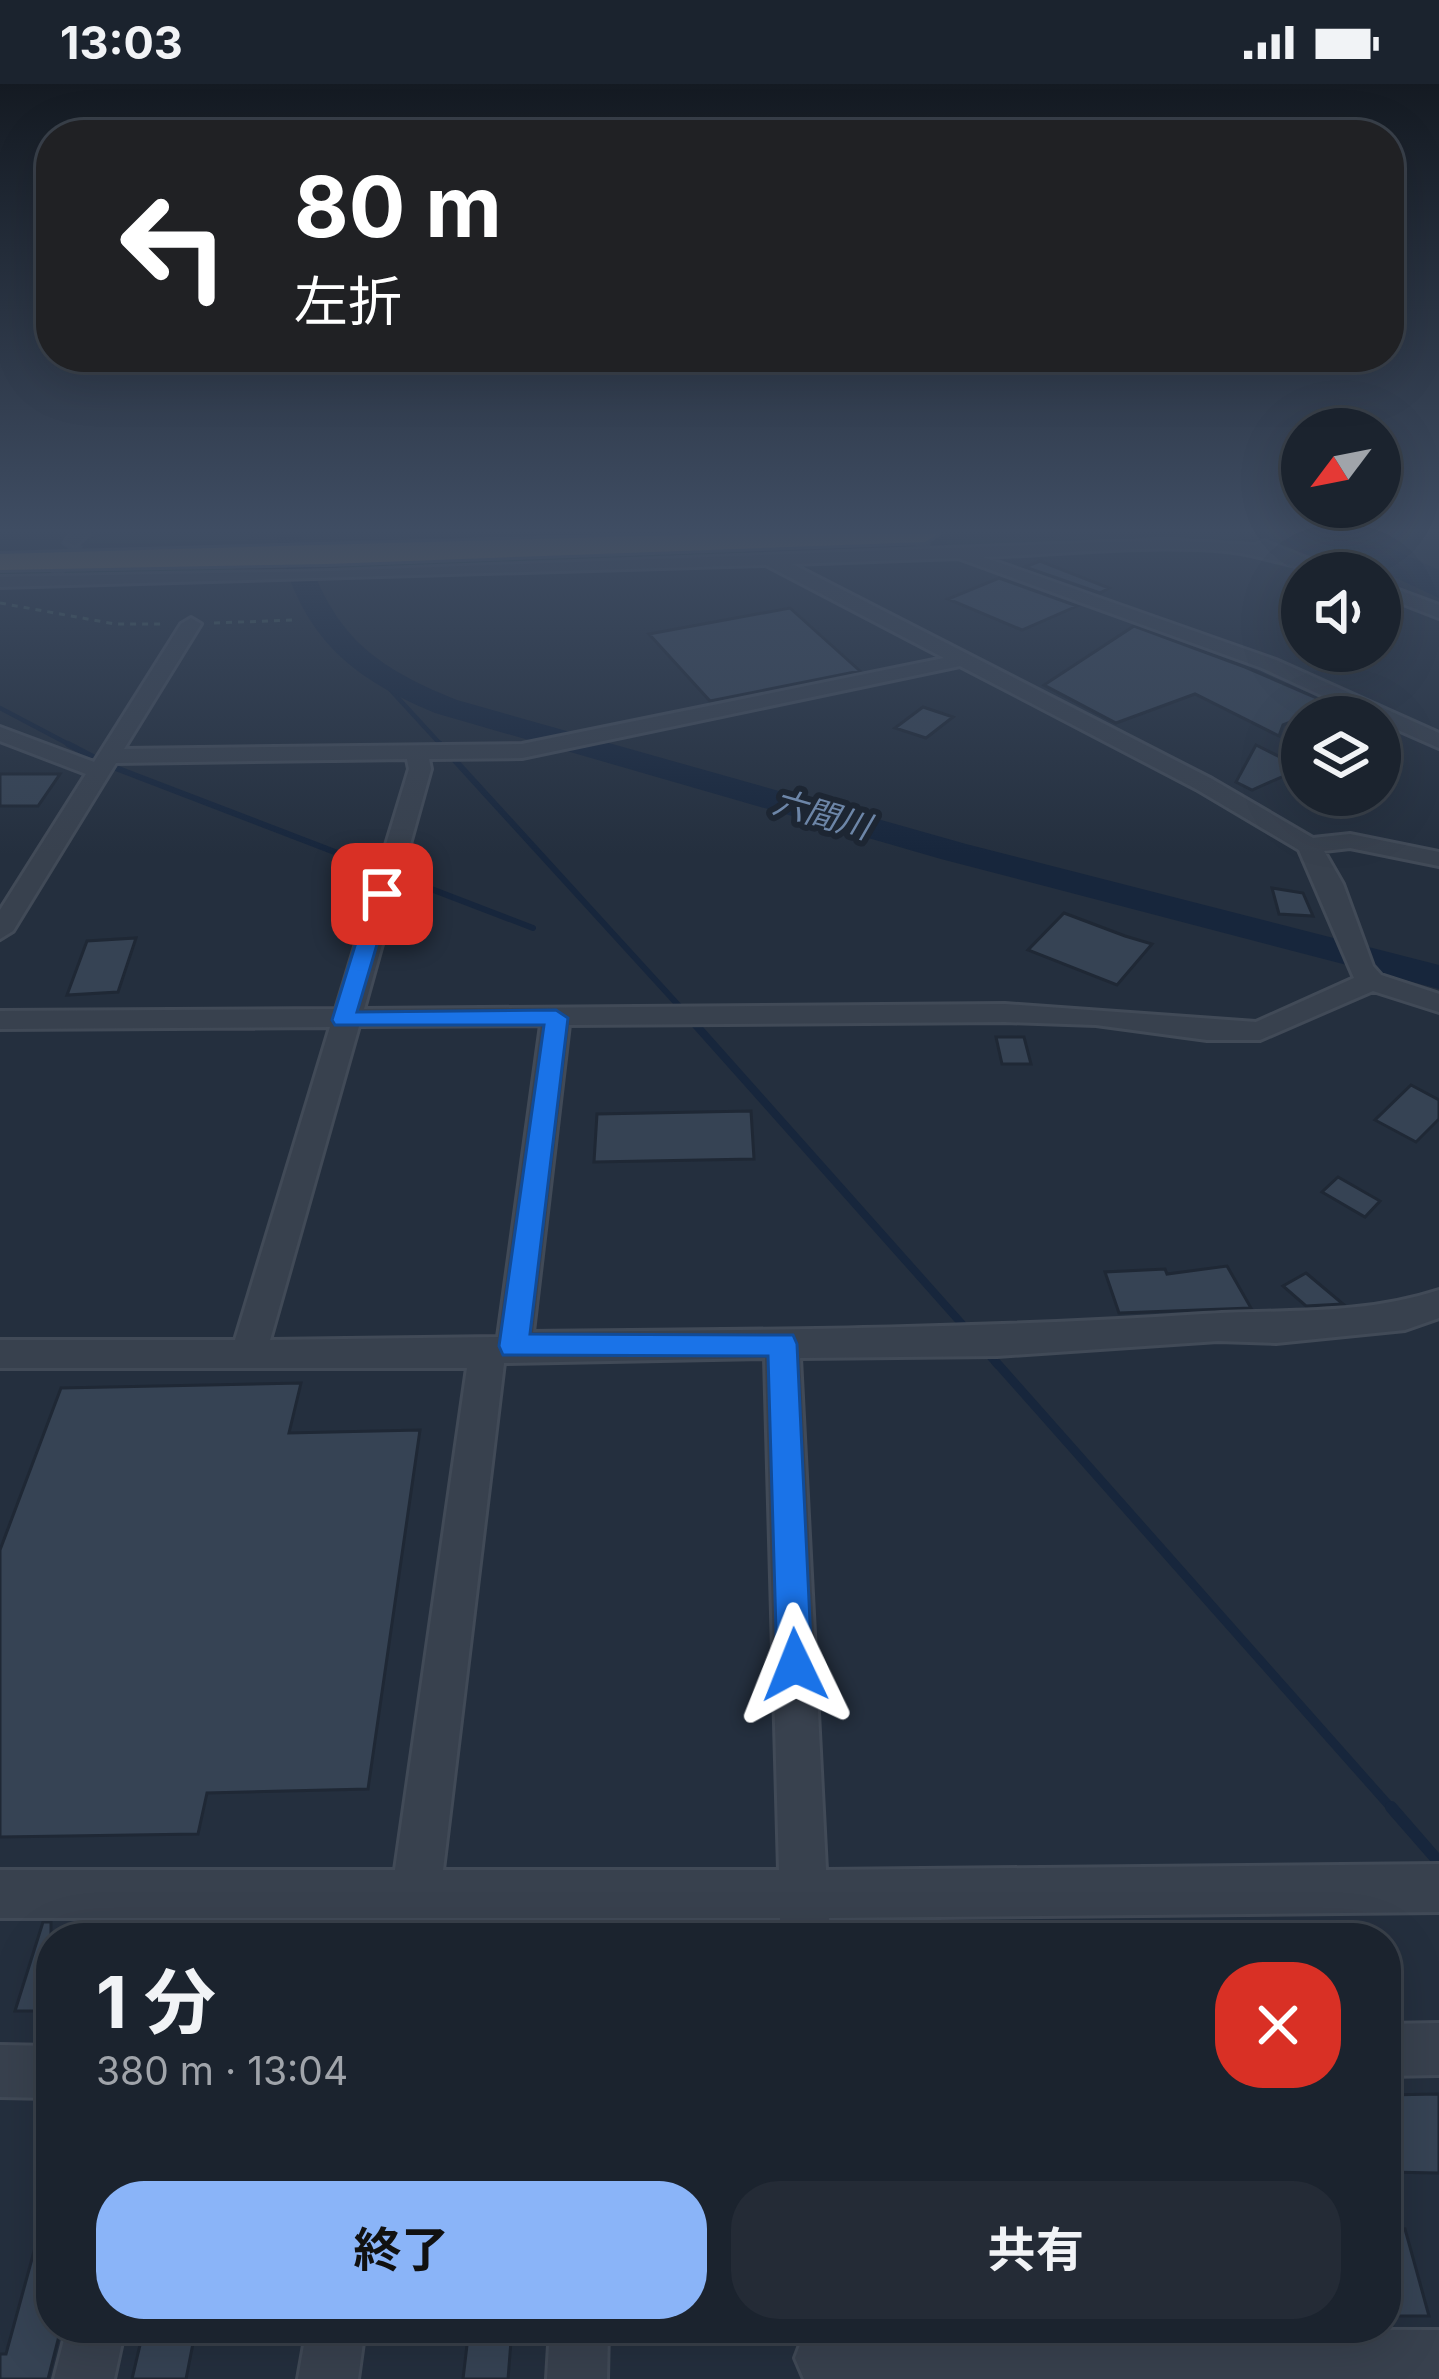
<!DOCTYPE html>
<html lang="ja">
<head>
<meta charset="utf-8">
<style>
	body { margin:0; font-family:Inter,"Noto Sans JP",sans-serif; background:#242b36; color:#f1f3f6; height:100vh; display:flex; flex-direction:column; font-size:45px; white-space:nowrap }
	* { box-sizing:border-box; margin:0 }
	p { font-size:39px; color:#a0a4aa }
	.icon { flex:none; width:66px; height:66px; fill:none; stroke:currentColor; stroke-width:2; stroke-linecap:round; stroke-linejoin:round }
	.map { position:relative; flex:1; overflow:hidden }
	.side { position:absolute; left:36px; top:1839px; width:1365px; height:420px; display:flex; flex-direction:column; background:#1b232e; border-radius:48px; box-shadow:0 12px 48px #0002,0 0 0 3px #39404a }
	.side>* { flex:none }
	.guide { position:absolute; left:36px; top:36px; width:1368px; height:252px; border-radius:48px; box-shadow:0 12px 48px #0002,0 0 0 3px #39404a; background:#202124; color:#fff; overflow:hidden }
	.needle { width:78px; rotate:238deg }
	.buttons { position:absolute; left:1281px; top:324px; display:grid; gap:24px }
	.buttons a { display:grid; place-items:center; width:120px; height:120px; border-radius:50%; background:#1b232e; box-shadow:0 12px 48px #0002,0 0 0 3px #39404a; font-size:60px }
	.pin { position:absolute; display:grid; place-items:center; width:102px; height:102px; color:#fff; margin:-51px; border-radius:24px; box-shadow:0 6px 18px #0006 }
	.me { position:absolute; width:132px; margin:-66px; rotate:358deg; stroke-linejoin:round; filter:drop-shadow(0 0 9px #0008) }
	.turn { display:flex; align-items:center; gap:42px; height:252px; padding:0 60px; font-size:54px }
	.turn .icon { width:156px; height:156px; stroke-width:2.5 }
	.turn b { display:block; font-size:84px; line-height:102px }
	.round { display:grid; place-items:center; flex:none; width:126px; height:126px; border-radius:48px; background:#242b36 }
	.overview { display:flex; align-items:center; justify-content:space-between; height:204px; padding:0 60px }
	h1 { font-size:72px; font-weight:700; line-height:90px }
	.primary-button { display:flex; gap:24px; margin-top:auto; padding:24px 60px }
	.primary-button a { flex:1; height:138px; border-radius:48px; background:#8ab4f8; color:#111; font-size:48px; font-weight:700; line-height:138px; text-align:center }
	.primary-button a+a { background:#242b36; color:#f1f3f6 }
	.status { display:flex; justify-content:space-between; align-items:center; height:84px; padding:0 60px; background:#1b232e; direction:ltr }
	.status svg { height:33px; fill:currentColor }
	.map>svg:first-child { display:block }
</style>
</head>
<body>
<div class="status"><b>13:03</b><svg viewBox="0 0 49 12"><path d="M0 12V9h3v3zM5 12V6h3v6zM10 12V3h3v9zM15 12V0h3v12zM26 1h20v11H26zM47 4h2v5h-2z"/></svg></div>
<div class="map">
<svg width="1439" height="2295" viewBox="0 0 1439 2295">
	<rect width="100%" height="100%" fill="#242f3e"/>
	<path fill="#263c3f" d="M115,450H250L247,457L87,460L90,455Z
		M1231,450L1261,465L1193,458L954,464L942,456Z
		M738,464L745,468L739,473L353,488L339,485L340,479Z
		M0,483H237L230,491L0,496Z"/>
	<path fill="#17263c" d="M1302,450H1342L1439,499V514Z"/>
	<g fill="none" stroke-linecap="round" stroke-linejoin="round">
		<path stroke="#17263c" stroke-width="4.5" d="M376,590L443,663
			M0,624L74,663"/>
		<path stroke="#17263c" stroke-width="6" d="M68,660L108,681L533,844
			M440,660L690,934"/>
		<path stroke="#17263c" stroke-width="8" d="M687,931L970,1249
			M983,1264L998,1281"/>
		<path stroke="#17263c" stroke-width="9" d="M996,1278L1393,1726"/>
		<path stroke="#17263c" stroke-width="12" d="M1391,1723L1439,1778"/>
		<path fill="#17263c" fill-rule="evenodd" d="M276,450H300C330,546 365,579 457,616L966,760L1439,881V905L941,775L435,629C343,590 300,549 276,450Z
			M1328,450H1360L1439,486V504Z"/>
	</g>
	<path fill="#364354" stroke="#1f2835" stroke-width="3" d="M1040,477L1109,504L1100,509L1025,483Z
		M999,494L1077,522L1022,546L948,515Z
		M790,524L860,587L710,617L649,550Z
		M1134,542L1245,583L1333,621L1283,641L1279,652L1195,610L1116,639L1044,601Z
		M923,623L953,633L926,654L895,644Z
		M1256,661L1302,684L1252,706L1236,698Z
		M0,690H60L38,722H0Z
		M1272,804L1303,809L1313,832L1279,830Z
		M1064,829L1125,852L1152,860L1117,901L1028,866Z
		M136,854L118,908L67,911L87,857Z
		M996,953H1024L1031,980H1002Z
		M1411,1001L1439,1016V1035L1416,1058L1375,1036Z
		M751,1027L754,1075L594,1078L597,1030Z
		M1338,1093L1380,1117L1365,1133L1322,1108Z
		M1227,1182L1251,1224L1119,1229L1105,1188L1165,1185L1167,1190Z
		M1306,1189L1343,1220L1306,1222L1283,1202Z
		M301,1299L289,1349L420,1346L368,1705L207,1709L198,1750L0,1753V1466L61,1304Z
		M43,1838H51V1927H15Z
		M1439,2010V2089L1386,2088V2011Z
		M44,2131L51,2132V2244H61L48,2295H0V2270H6Z
		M1386,2144L1405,2145L1429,2232H1386Z
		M144,2244H196L186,2295H132Z
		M469,2244H512L508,2295H463Z"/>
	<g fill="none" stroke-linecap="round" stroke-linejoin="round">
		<path stroke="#3a4453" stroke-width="20" stroke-dasharray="20 9" stroke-linecap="butt" d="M913,450L937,460
			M52,489L75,457"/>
		<defs>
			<path id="minor" d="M71,450H89L75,462L66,457Z
				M1168,456L1256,461L1264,457L1344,489C1304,489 1266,471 1226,467C1146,460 1063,470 983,473L1276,576L1439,649V664L1380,638V633H1369L1262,584L958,474L792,480L1212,695L1313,754L1350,750L1439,768V782L1350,764L1324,767L1343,800L1373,882L1381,891L1439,910V928L1373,907L1260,956H1207L1096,941L1005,938L569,941L533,1248C757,1246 980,1245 1203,1230C1284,1225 1359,1232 1439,1206V1234L1405,1246L1276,1259L1218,1257L997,1272L800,1274L826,1786L1439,1780V1828L829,1834L830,1854H780V1834H0V1786H395L467,1284H0V1256H235L330,943L0,945V927L336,925L409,685L407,675L116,679L13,847L0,855V826L86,690L0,657V643L94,678L181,540L191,534L201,540L124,665L522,660L944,574L766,481L0,503V493L330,487ZM960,582L1196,705L1299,766L1354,894L1256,938L1005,920L364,925L431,685L429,675L522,674ZM541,941L498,1253L270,1256L359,942ZM765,1274L779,1786H443L504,1279Z
				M1380,499L1439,521V534L1380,511Z
				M1439,1939V1991L1386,1992V1940Z
				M0,1961L51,1962V2014L0,2013Z
				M67,2244H125L114,2295H54Z
				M307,2244H365L358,2295H298Z
				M550,2244H608L607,2295H547Z
				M824,2245L1439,2246V2295H804L795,2274L803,2253Z"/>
			<path id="highway" d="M712,450H938L925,458L327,480L0,486V470Z"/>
		</defs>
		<use href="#minor" stroke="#414a57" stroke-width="6"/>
		<use href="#highway" stroke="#434c59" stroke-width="6"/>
		<path stroke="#3f5557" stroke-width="3" stroke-dasharray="6 6" stroke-linecap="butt" d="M0,519L115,540H166
			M214,539L294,536"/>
		<use href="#minor" fill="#38414e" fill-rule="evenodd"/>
		<use href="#highway" fill="#746855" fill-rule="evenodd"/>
	</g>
	<linearGradient id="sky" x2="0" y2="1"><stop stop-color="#141a22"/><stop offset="0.58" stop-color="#3f4d63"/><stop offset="1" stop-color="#3f4d63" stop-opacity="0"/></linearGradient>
	<rect width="1439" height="771" fill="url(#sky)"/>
	<path fill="#1a73e8" stroke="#114b97" stroke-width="3" d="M382,804L392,810L357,928L556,926L568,934L530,1250L793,1251L797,1260L812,1581L807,1593L795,1598L782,1593L777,1581L768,1272L503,1271L499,1262L544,941H335L332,936L371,810Z"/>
	<g text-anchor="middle" stroke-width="12" stroke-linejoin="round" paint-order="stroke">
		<g font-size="33" font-style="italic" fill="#6d86a8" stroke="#1d2633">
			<text transform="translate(822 730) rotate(16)" y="12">六間川</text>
		</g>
	</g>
</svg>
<div class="buttons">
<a><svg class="needle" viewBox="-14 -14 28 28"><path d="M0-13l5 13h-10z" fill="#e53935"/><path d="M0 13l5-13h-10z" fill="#a0a4aa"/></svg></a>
<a><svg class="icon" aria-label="sound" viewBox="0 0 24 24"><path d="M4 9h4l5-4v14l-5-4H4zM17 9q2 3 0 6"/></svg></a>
<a><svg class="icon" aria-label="layers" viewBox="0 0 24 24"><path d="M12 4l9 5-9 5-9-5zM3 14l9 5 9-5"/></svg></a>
</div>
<div class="pin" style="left:382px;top:810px;background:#d93025"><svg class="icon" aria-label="arrive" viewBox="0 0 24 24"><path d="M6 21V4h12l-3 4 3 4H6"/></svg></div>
<svg class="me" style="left:795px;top:1581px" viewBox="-20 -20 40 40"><path d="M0-17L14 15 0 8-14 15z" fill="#1a73e8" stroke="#fff" stroke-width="4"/></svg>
<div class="guide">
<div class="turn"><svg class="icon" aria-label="left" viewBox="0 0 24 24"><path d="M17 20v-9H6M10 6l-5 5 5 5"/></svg><div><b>80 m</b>左折</div></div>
</div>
<section class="side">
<div class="overview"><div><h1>1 分</h1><p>380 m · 13:04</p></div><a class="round" style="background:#d93025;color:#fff"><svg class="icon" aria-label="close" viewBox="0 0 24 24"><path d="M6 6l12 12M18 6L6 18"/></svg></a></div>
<div class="primary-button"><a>終了</a><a>共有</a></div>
</section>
</div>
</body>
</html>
